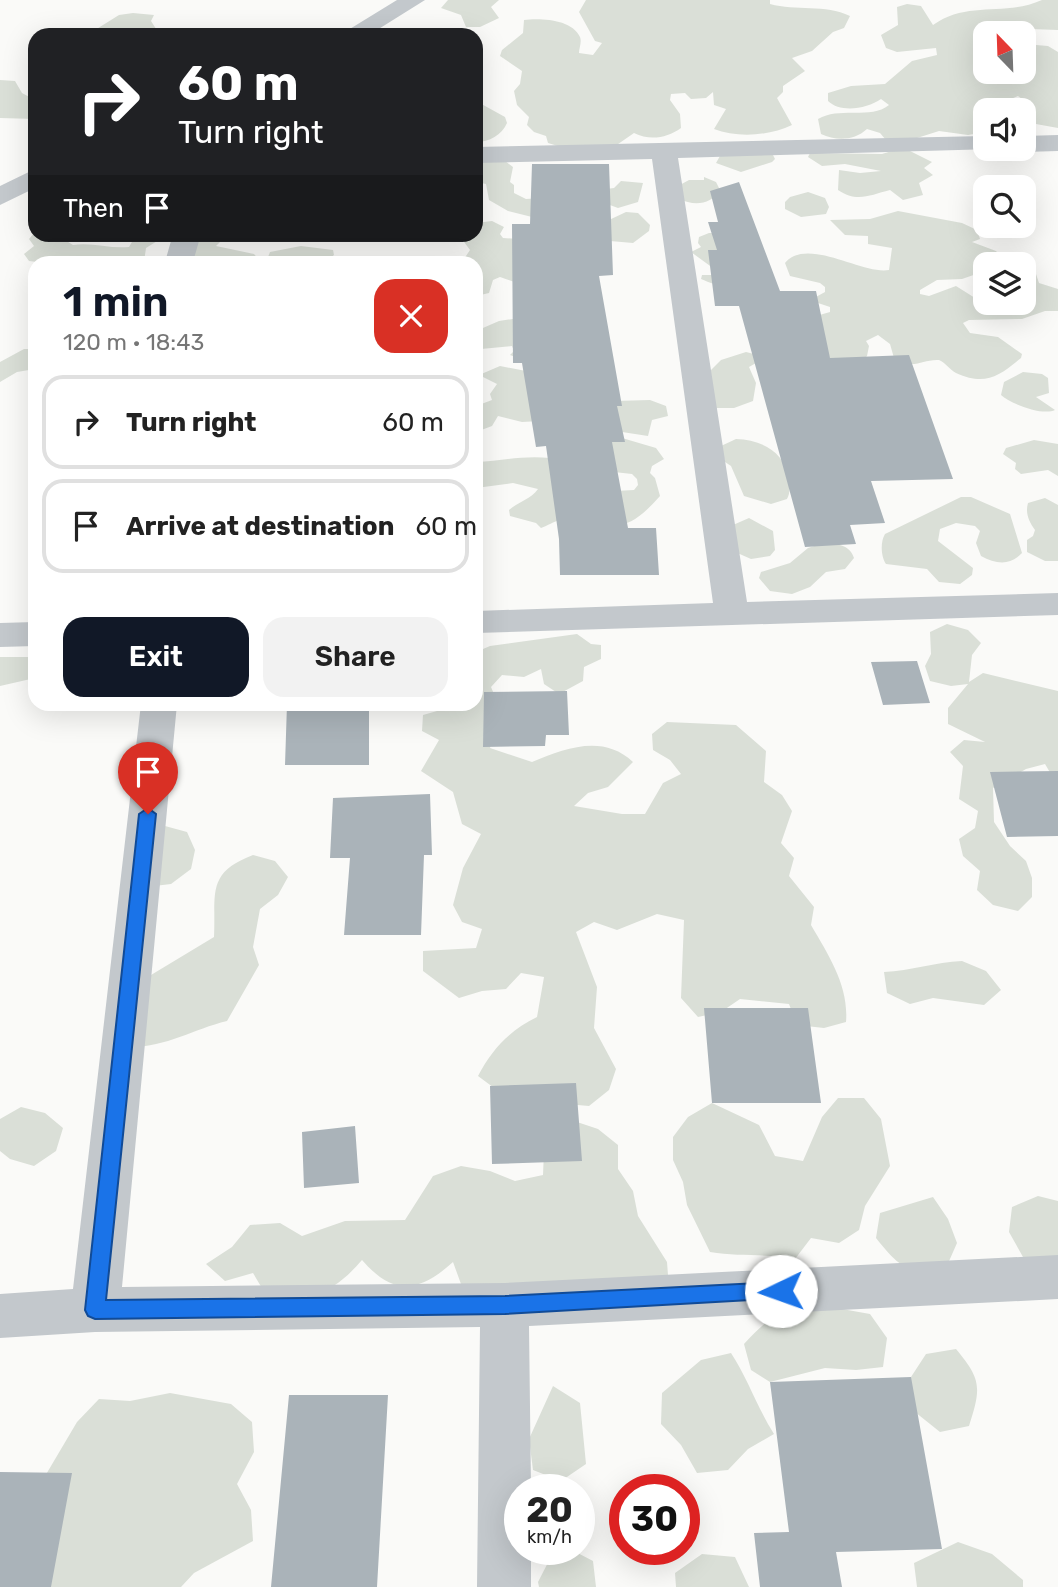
<!DOCTYPE html>
<html lang="en">
<head>
<meta charset="utf-8">
<style>
	body { margin:0; font-family:Rubik,sans-serif; background:#f2f2f2; color:#222; height:100vh; display:flex; flex-direction:column; font-size:26px; white-space:nowrap }
	* { box-sizing:border-box; margin:0 }
	p { font-size:23px; color:#767676 }
	.icon { flex:none; width:38px; height:38px; fill:none; stroke:currentColor; stroke-width:2; stroke-linecap:round; stroke-linejoin:round }
	.map { position:relative; flex:1; overflow:hidden }
	.details { position:absolute; left:28px; top:256px; width:455px; height:455px; display:flex; flex-direction:column; background:#fff; border-radius:21px; box-shadow:0 7px 28px #0002 }
	.details>* { flex:none }
	.guide { position:absolute; left:28px; top:28px; width:455px; height:214px; border-radius:21px; box-shadow:0 7px 28px #0002; background:#202124; color:#fff; overflow:hidden }
	.needle { width:46px; rotate:337deg }
	.fabs { position:absolute; left:973px; top:21px; display:grid; gap:14px }
	.fabs a { display:grid; place-items:center; width:63px; height:63px; border-radius:14px; background:#fff; box-shadow:0 7px 28px #0002; font-size:35px }
	.speed { position:absolute; left:504px; top:1474px; display:flex; gap:14px; font-size:35px; font-weight:700; text-align:center }
	.speed>* { display:grid; place-content:center; width:91px; height:91px; border-radius:50%; background:#fff; box-shadow:0 7px 28px #0002; line-height:1 }
	.speed small { font-size:18px; font-weight:400 }
	.speed .limit { border:10px solid #d22; background:#fff; color:#111 }
	.pin { position:absolute; display:grid; place-items:center; width:60px; height:60px; color:#fff; margin:-72px -30px; border-radius:50% 50% 50% 0; rotate:-45deg; box-shadow:0 0 7px #0007 }
	.pin .icon { rotate:45deg }
	.me { position:absolute; width:77px; margin:-38px; rotate:267deg; stroke-linejoin:round; filter:drop-shadow(0 0 5px #0008) }
	.turn { display:flex; align-items:center; gap:24px; height:147px; padding:0 35px; font-size:32px }
	.turn .icon { width:91px; height:91px; stroke-width:2.5 }
	.turn b { display:block; font-size:49px; line-height:60px }
	.then { display:flex; align-items:center; height:66px; padding:0 35px; background:#0003; gap:14px; font-size:26px }
	.round { display:grid; place-items:center; flex:none; width:74px; height:74px; border-radius:21px; background:#f2f2f2 }
	.headline { display:flex; align-items:center; justify-content:space-between; height:119px; padding:0 35px }
	h1 { font-size:42px; font-weight:600; line-height:52px; color:#111827 }
	.cta { display:flex; gap:14px; margin-top:auto; padding:14px 35px }
	.cta a { flex:1; height:80px; border-radius:21px; background:#111827; color:#fff; font-size:28px; font-weight:600; line-height:80px; text-align:center }
	.cta a+a { background:#f2f2f2; color:#222 }
	ul { padding:0; list-style:none }
	li { display:flex; align-items:center; gap:21px; height:94px; margin:0 14px 10px; padding:0 21px; border:4px solid #e0e0e0; border-radius:21px }
	li div { flex:1 }
	li b { display:block; font-size:26px }
	li em { font-style:normal }
	.map>svg:first-child { display:block }
</style>
</head>
<body>
<div class="map">
<svg width="1058" height="1587" viewBox="0 0 1058 1587">
	<rect width="100%" height="100%" fill="#fafaf8"/>
	<path fill="#dadfd7" d="M448,0H499L491,7L499,18L480,27H466L461,15L441,8Z
		M586,0H770V4C796,11 825,4 850,16L844,28L833,32L812,51L792,58L805,71L783,86V92L777,98L792,125C769,136 737,138 714,129L726,109L714,105L713,92L706,98L691,99L685,93L671,94L670,100L680,114L681,128C667,138 650,141 634,133L608,151L581,153L548,143L546,136L534,132L527,125L529,117L517,105L514,91L520,84L522,71L500,56L502,50L523,33L524,20C540,18 572,19 580,37C582,42 579,48 579,53L593,55L602,43L595,41L579,12Z
		M1042,0H1058V30L997,28L995,33H985V72H1024V44L1048,46L1058,52V128L1025,122L1023,109L1026,102L1018,96L999,104V110H985V132L968,135L939,131L917,138L886,140L880,133L867,129C854,141 836,141 821,134L818,119C841,106 870,120 889,105L881,99C867,109 840,113 828,101V93L851,86L885,84L912,61L937,55L936,48L897,52L886,48L881,35L898,25L897,7L907,4L921,6L933,25C968,0 1004,17 1042,0Z
		M133,13L154,15L151,21L158,32L155,35H87L119,15Z
		M0,80L15,81L22,93L35,100V119L0,118Z
		M476,101L505,117L507,123C502,135 489,142 476,142Z
		M895,150L910,151L932,162L924,168L933,175L919,183L923,195L903,200L890,190C870,195 857,203 838,190L839,170L860,173L881,171L845,164L822,166L808,157L810,153L882,154Z
		M767,153L773,155L775,159L772,162L741,172L716,163L720,156Z
		M505,161L513,167L510,182L514,185V193L526,199L542,198L536,218L508,211L489,200L486,184L476,182V162Z
		M704,177L716,182L720,190C711,205 694,206 679,199L678,186L689,180H704Z
		M621,181L643,183L638,202L618,208L599,201L606,189L614,188Z
		M808,192L825,198L829,207L826,214L801,217L785,209V202L790,197Z
		M898,211L962,223L977,230L980,239L972,242L996,251L1007,264H985V271L962,279L937,280L920,290V294L929,296L956,286L975,298L985,299V303H1024V269L1036,274L1039,283L1058,289V311H1045L1022,319L969,320L963,323L970,333L998,337L1022,354L1021,358C998,377 985,386 956,373C949,369 946,363 939,360C921,359 914,371 894,358L890,344L878,335L866,341L869,346L867,356L839,387L816,316L830,312V307L815,302L814,298L825,292V287L820,283L790,276L785,263C807,236 862,275 889,270L892,248L868,244V236L845,235L830,220L870,219Z
		M626,212L638,213L650,225L649,231L633,243L610,241L609,220Z
		M492,221L504,227L500,234L503,238L518,239L520,284L500,277L493,280L489,293L476,296V262H462L470,250L459,235L476,234V223Z
		M35,232V234L57,235L73,245C92,242 110,249 129,247L136,235H161L162,238L146,248L144,262H37L29,261L24,254L34,246L29,239Z
		M709,233C725,232 742,240 750,252L740,263L748,278C737,293 715,285 701,279L702,275H716L717,271L691,252L701,247L698,243L699,237Z
		M187,235H227L216,246L254,254L261,262H178Z
		M301,246L333,250L334,255L325,262H266L270,252Z
		M519,318L518,358L510,355L514,351L512,346L481,349L476,331L499,321Z
		M24,349H35V369L17,372L0,382V362Z
		M746,352L754,354L756,363L749,367L756,383L753,401L734,408H715L702,379L721,360Z
		M500,366L526,371L540,421L522,422L498,416L492,426L476,432V406L492,400L490,394L497,384L479,375Z
		M1023,372L1042,374L1048,378L1049,393L1036,397L1055,410C1043,416 1011,404 1001,395L1004,382Z
		M650,400L666,406L668,416L652,420L648,436L622,432L614,401Z
		M622,438L656,448L664,459L652,466L650,473L655,478L660,496C615,547 614,513 561,520C553,521 548,526 541,528L536,523L510,516L509,510C518,502 531,499 538,489L513,483L476,488V462C501,461 523,455 550,458L615,491L634,490L638,485L637,479L632,474L614,472L598,445Z
		M736,439C762,440 785,452 788,478C789,486 791,492 787,499L771,504L744,496L731,466L725,462L721,446Z
		M1034,440L1058,444V476L1048,470L1021,474L1015,469L1016,463L1003,454L1006,448Z
		M961,497H971L1010,514L1022,553C1010,566 996,564 981,556L976,543L980,531L975,526L956,523L940,529L938,541L973,568L972,575L960,584L939,582L927,569L886,564C881,557 880,542 885,534Z
		M1045,498L1058,505V561H1045L1027,552V540L1033,536L1035,530C1029,522 1025,513 1028,503Z
		M749,518L773,531L775,550L770,556L751,559L733,551V525Z
		M827,542C839,545 850,545 854,558L845,569L826,572L810,587L792,594L770,591L759,578L761,572L790,563L808,548Z
		M947,624L968,630L981,643L972,655L969,682L983,673L1058,691V786L1045,764L1026,769L993,788L994,822L1010,846L1026,861L1032,878V897L1018,911L993,905L977,890L980,871L963,856L959,839L975,828L978,811L959,799L963,766L950,752L964,740L985,742L948,724V708L968,684L951,686L930,681L925,666L931,654L930,632Z
		M577,634L591,644L601,645V659L584,667L583,681L559,694L544,684L541,669L524,677L502,675L491,687C501,707 498,728 490,748L532,762C566,748 603,734 633,762L608,787L588,793L574,806L622,814H645L663,783L681,774L670,760L653,750L652,734L667,722L736,725L766,751L764,782L782,795L792,811L781,843L794,858L789,876L814,907L811,925C829,956 849,986 846,1022L824,1028L797,1025L789,1004L740,999L721,1012L698,1017L681,998L684,920L657,914L617,930L594,922L576,932L597,987L594,1028L616,1069L609,1090L589,1106L509,1099L478,1076C492,1049 510,1030 537,1017L544,977L521,973L506,989L482,991L459,998L423,971V951L476,948L482,929L462,922L453,905L463,868L481,834L462,824L453,792L421,771L439,740L422,731L423,715L444,709V704H476V652L490,646Z
		M0,657H35V678L0,686Z
		M165,826L187,832L195,850L191,869L171,884L146,887Z
		M253,855L275,861L288,877L278,895L260,909L253,947L259,965L227,1021C194,1029 166,1047 131,1047L151,975L214,937C216,893 206,873 253,855Z
		M962,961L986,971L1001,990L984,1005L933,998L910,1004L887,993L884,972C911,971 935,962 962,961Z
		M838,1098H864L881,1119L890,1166L865,1206L859,1230L839,1243L811,1238L795,1259C766,1253 739,1257 710,1252L687,1205L683,1182L673,1160V1137L688,1117L712,1103L759,1125L775,1156L803,1161L822,1117Z
		M21,1107L45,1113L63,1128L56,1151L34,1166L10,1159L0,1151V1119Z
		M571,1120L598,1129L618,1145V1169L633,1191L638,1216L667,1262L669,1288L461,1284L453,1262C419,1293 393,1296 362,1260C328,1299 315,1294 266,1295L253,1273L225,1281L206,1264L232,1247L250,1225L280,1223L302,1236L345,1221L405,1220L433,1176L461,1166L490,1171L515,1181L543,1175L545,1127Z
		M1038,1196L1058,1201V1270L1023,1257L1009,1232L1012,1207Z
		M933,1197L948,1219L957,1243L946,1268C907,1274 900,1268 876,1238L880,1213Z
		M842,1309L870,1314L887,1338L883,1367L856,1370L825,1368L770,1382L751,1370L744,1344C782,1302 789,1311 842,1309Z
		M956,1349C982,1380 981,1388 969,1426L940,1432L905,1404L911,1377L926,1354Z
		M731,1353C748,1379 757,1407 774,1434L748,1449L728,1470L697,1473L681,1445L661,1424L662,1393L701,1360Z
		M553,1386L580,1403L586,1464L561,1481L533,1470L529,1439Z
		M170,1393L231,1404L252,1422L254,1452L237,1484L251,1510L253,1541L194,1573L181,1587H49L25,1510L77,1422L99,1399L130,1401Z
		M958,1542L992,1554L1023,1580V1587H917L914,1563Z
		M555,1549H570L593,1561L596,1587H539L538,1582Z
		M702,1554L735,1557L749,1587H676L675,1573Z"/>
	<path fill="#aab3b9" d="M532,164H609L613,275L599,276L622,406H617L625,442H612L628,528H656L659,575H560L559,539L546,446L536,447L522,363H513L512,224H530Z
		M739,182L780,291H816L830,358L909,355L953,479L871,481L885,523L850,525L856,544L805,547L739,306H715L708,250H717L708,222H718L710,191Z
		M917,661L930,703L883,705L871,662Z
		M567,691L569,735H546L545,746L483,747L484,692Z
		M287,704H369V765H285Z
		M1058,771V836L1007,837L990,772Z
		M430,794L432,855H424L421,935H344L350,858H330L333,798Z
		M704,1008H808L821,1103H712Z
		M576,1083L582,1161L492,1164L490,1086Z
		M355,1126L359,1183L304,1188L302,1132Z
		M911,1377L942,1549L836,1552L842,1587H760L754,1533L789,1532L770,1382Z
		M289,1395H388L377,1587H271Z
		M0,1472L72,1473L51,1587H0Z"/>
	<g fill="none" stroke-linecap="round" stroke-linejoin="round">
		<path fill="#c3c8cc" fill-rule="evenodd" d="M397,0H425L369,35H340Z
			M1058,135V151L1024,152L1014,149H1024V136Z
			M985,136V149H994L678,158L747,602L1058,593V615L476,633V611L713,603L652,159L476,163V147Z
			M35,169V188L0,205V186Z
			M173,234H201L193,262H165Z
			M35,622V646L0,647V623Z
			M141,704H177L122,1287L505,1283L1058,1255V1299L529,1326L531,1489H520V1549H531V1587H477L480,1327L95,1332L0,1338V1294L73,1289Z"/>
	</g>
	<path fill="#1a73e8" stroke="#114b97" stroke-width="2" d="M148,808L156,814L106,1300L505,1296L781,1282L788,1285L791,1291L788,1298L505,1314L95,1319L88,1316L85,1310L139,814Z"/>
</svg>
<div class="fabs">
<a><svg class="needle" viewBox="-14 -14 28 28"><path d="M0-13l5 13h-10z" fill="#e53935"/><path d="M0 13l5-13h-10z" fill="#767676"/></svg></a>
<a><svg class="icon" aria-label="sound" viewBox="0 0 24 24"><path d="M4 9h4l5-4v14l-5-4H4zM17 9q2 3 0 6"/></svg></a>
<a><svg class="icon" aria-label="search" viewBox="0 0 24 24"><circle cx="10" cy="10" r="6"/><path d="M15 15l6 6"/></svg></a>
<a><svg class="icon" aria-label="layers" viewBox="0 0 24 24"><path d="M12 4l9 5-9 5-9-5zM3 14l9 5 9-5"/></svg></a>
</div>
<div class="speed"><div>20<small>km/h</small></div><div class="limit">30</div></div>
<div class="pin" style="left:148px;top:814px;background:#d93025"><svg class="icon" aria-label="arrive" viewBox="0 0 24 24"><path d="M6 21V4h12l-3 4 3 4H6"/></svg></div>
<svg class="me" style="left:781px;top:1291px" viewBox="-20 -20 40 40"><circle r="19" fill="#fff"/><path d="M0-13L10 11 0 6-10 11z" fill="#1a73e8"/></svg>
<div class="guide">
<div class="turn"><svg class="icon" aria-label="right" viewBox="0 0 24 24"><path d="M7 20v-9h11M14 6l5 5-5 5"/></svg><div><b>60 m</b>Turn right</div></div>
<div class="then">Then<svg class="icon" aria-label="arrive" viewBox="0 0 24 24"><path d="M6 21V4h12l-3 4 3 4H6"/></svg></div>
</div>
<section class="details">
<div class="headline"><div><h1>1 min</h1><p>120 m · 18:43</p></div><a class="round" style="background:#d93025;color:#fff"><svg class="icon" aria-label="close" viewBox="0 0 24 24"><path d="M6 6l12 12M18 6L6 18"/></svg></a></div>
<ul>
<li><svg class="icon" aria-label="right" viewBox="0 0 24 24"><path d="M7 20v-9h11M14 6l5 5-5 5"/></svg><div><b>Turn right</b></div><em>60 m</em></li>
<li><svg class="icon" aria-label="arrive" viewBox="0 0 24 24"><path d="M6 21V4h12l-3 4 3 4H6"/></svg><div><b>Arrive at destination</b></div><em>60 m</em></li>
</ul>
<div class="cta"><a>Exit</a><a>Share</a></div>
</section>
</div>
</body>
</html>
